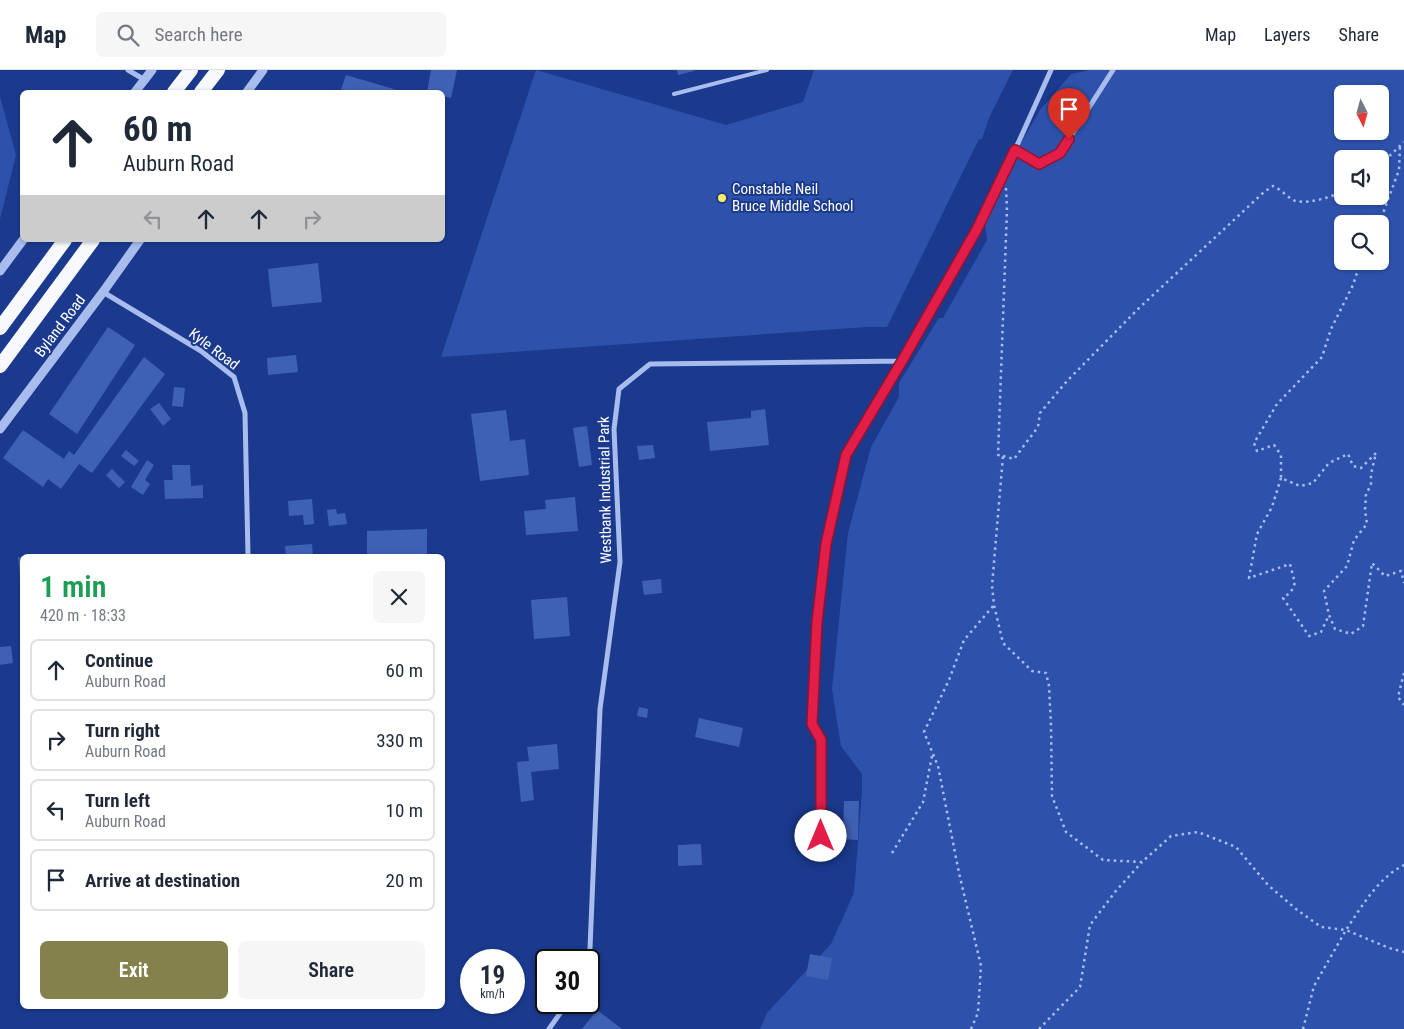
<!DOCTYPE html>
<html lang="en">
<head>
<meta charset="utf-8">
<style>
	body { margin:0; font-family:"Roboto Condensed",sans-serif; background:#f6f6f7; color:#1f2937; height:100vh; display:flex; flex-direction:column; font-size:19px; white-space:nowrap }
	* { box-sizing:border-box; margin:0 }
	p { font-size:16px; color:#747a83 }
	.icon { flex:none; width:28px; height:28px; fill:none; stroke:currentColor; stroke-width:2; stroke-linecap:round; stroke-linejoin:round }
	.map { position:relative; flex:1; overflow:hidden }
	.side { position:absolute; left:20px; top:484px; width:425px; height:455px; display:flex; flex-direction:column; background:#fff; border-radius:8px; box-shadow:0 1px 4px #0004 }
	.side>* { flex:none }
	.guide { position:absolute; left:20px; top:20px; width:425px; height:152px; border-radius:8px; box-shadow:0 1px 4px #0004; background:#fff; color:#1f2937; overflow:hidden }
	.needle { width:32px; rotate:174deg }
	.buttons { position:absolute; left:1334px; top:15px; display:grid; gap:10px }
	.buttons a { display:grid; place-items:center; width:55px; height:55px; border-radius:8px; background:#fff; box-shadow:0 1px 4px #0004; font-size:25px }
	.speed { position:absolute; left:460px; top:879px; display:flex; gap:10px; font-size:25px; font-weight:700; text-align:center }
	.speed>* { display:grid; place-content:center; width:65px; height:65px; border-radius:50%; background:#fff; box-shadow:0 1px 4px #0004; line-height:1 }
	.speed small { font-size:12px; font-weight:400 }
	.speed .limit { border:2px solid #111; border-radius:8px; background:#fff; color:#111 }
	.pin { position:absolute; display:grid; place-items:center; width:42px; height:42px; color:#fff; margin:-51px -21px; border-radius:50% 50% 50% 0; rotate:-45deg; box-shadow:0 0 5px #0007 }
	.pin .icon { rotate:45deg }
	.me { position:absolute; width:55px; margin:-28px; rotate:0deg; stroke-linejoin:round; filter:drop-shadow(0 0 4px #0008) }
	.turn { display:flex; align-items:center; gap:18px; height:105px; padding:0 20px; font-size:22px }
	.turn .icon { width:65px; height:65px; stroke-width:2.5 }
	.turn b { display:block; font-size:35px; line-height:42px }
	.lanes { display:flex; align-items:center; height:48px; padding:0 20px; background:#0003; justify-content:center; gap:25px; direction:ltr }
	.lanes .off { opacity:.35 }
	.round { display:grid; place-items:center; flex:none; width:52px; height:52px; border-radius:8px; background:#f6f6f7 }
	.summary { display:flex; align-items:center; justify-content:space-between; height:85px; padding:0 20px }
	h1 { font-size:30px; font-weight:600; line-height:38px; color:#1e9e55 }
	.cta { display:flex; gap:10px; margin-top:auto; padding:10px 20px }
	.cta a { flex:1; height:58px; border-radius:8px; background:#84814c; color:#fff; font-size:20px; font-weight:600; line-height:58px; text-align:center }
	.cta a+a { background:#f6f6f7; color:#1f2937 }
	ul { padding:0; list-style:none }
	li { display:flex; align-items:center; gap:15px; height:62px; margin:0 10px 8px; padding:0 10px; border:2px solid #e0e1e3; border-radius:8px }
	li div { flex:1 }
	li b { display:block; font-size:19px }
	li em { font-style:normal }
	header { display:flex; align-items:center; gap:30px; box-sizing:border-box; height:70px; padding:0 25px; background:#fff; border-bottom:1px solid #e0e1e3 }
	header strong { font-size:24px }
	nav { display:flex; gap:28px; margin-inline-start:auto; font-size:18px }
	.search { width:350px; height:45px; background:#f6f6f7; display:flex; align-items:center; gap:12px; box-sizing:border-box; padding:0 18px; border-radius:8px; color:#747a83; font-size:19px }
	.map>svg:first-child { display:block }
</style>
</head>
<body>
<header>
<strong>Map</strong>
<div class="search"><svg class="icon" aria-label="search" viewBox="0 0 24 24"><circle cx="10" cy="10" r="6"/><path d="M15 15l6 6"/></svg>Search here</div>
<nav><a>Map</a><a>Layers</a><a>Share</a></nav>
</header>
<div class="map">
<svg width="1404" height="959" viewBox="0 0 1404 959">
	<rect width="100%" height="100%" fill="#1b3a8e"/>
	<path fill="#2e52ac" fill-rule="evenodd" d="M536,0L726,55L803,32L814,0H1013L989,48L982,69H979L887,257H866L441,287Z
		M1090,0H1404V959H760L767,943L831,874L854,823L862,722V704L841,676L832,619L848,463L871,377L899,327V313L939,248H943L987,170L984,147L1006,99L1040,40L1071,4ZM1342,24H1380V61H1342ZM1342,89H1380V126H1342ZM1342,154H1380V191H1342Z
		M0,27L16,85L0,149Z"/>
	<path fill="#3f61b4" d="M431,0H457L451,28L442,26V22H427Z
		M677,0H694V1L678,5Z
		M346,5L397,20L396,22H340Z
		M318,193L322,232L272,237L268,199Z
		M108,257L135,275L77,364L49,344Z
		M296,285L298,302L268,305L267,288Z
		M144,287L165,304L92,403L79,394L61,419L48,409L43,417L3,388L23,360L64,389L69,381L74,385Z
		M174,317L185,318L183,337L172,336Z
		M159,333L171,349L163,356L150,339Z
		M765,339L769,375L710,381L707,352L751,348V341Z
		M506,340L510,371L525,369L529,405L480,411L471,344Z
		M587,356L592,395L579,397L573,358Z
		M653,375L655,388L639,390L637,376Z
		M126,380L139,391L134,396L121,386Z
		M147,390L154,395L145,410L150,414L143,425L131,417Z
		M172,395H190L191,416L203,415V428L165,429L164,410H173Z
		M112,399L125,412L119,418L106,405Z
		M575,427L578,461L526,465L524,441L546,439L545,430Z
		M312,429L314,454L304,455L303,445L289,446L288,431Z
		M336,439L337,444L345,443L347,454L329,456L327,440Z
		M427,459V486H367V461Z
		M312,474L313,486H286L285,476Z
		M18,487H22V519H21Z
		M661,509L662,523L644,525L642,511Z
		M567,527L570,566L534,569L531,530Z
		M11,576L13,593L0,595V577Z
		M639,637L648,639L647,648L637,646Z
		M699,648L743,658L739,677L695,667Z
		M557,674L559,699L531,702L534,730L521,732L517,692L529,691L527,677Z
		M844,731H859L858,770L843,769Z
		M701,774L702,795L678,796V775Z
		M810,884L832,888L828,910L806,906Z
		M597,940L622,959H582Z"/>
	<g fill="none" stroke-linecap="round" stroke-linejoin="round">
		<path stroke="#a8bcee" stroke-width="2.5" stroke-dasharray="2.5 4" stroke-linecap="butt" d="M1380,95L1404,72
			M1006,118L1007,139L998,385L1003,386L992,516L994,535L1003,573L1032,601L1046,603L1049,616L1051,655L1052,726L1066,762L1103,790L1142,792L1171,766L1198,762L1236,777L1268,815L1296,839L1321,857L1346,860C1362,836 1378,808 1404,795
			M1379,154L1399,100L1400,76
			M1361,191L1353,215L1331,259L1322,287L1277,334L1254,373L1257,381L1274,375L1281,385V408L1300,416L1313,413L1329,393L1348,384L1353,396L1361,398L1376,383L1371,404V415L1366,424L1365,440L1367,454L1354,470L1347,496L1324,521L1329,545L1335,559L1351,564L1363,556L1372,493L1385,506L1401,501L1404,513
			M1003,386L1014,389L1038,357L1040,343L1067,311L1138,239L1264,122L1273,116C1281,119 1290,130 1296,131C1311,134 1329,127 1342,122
			M1281,408L1272,437L1257,464L1249,508L1290,494L1295,513L1291,522L1283,528L1309,566L1321,562L1329,545
			M1404,603L1398,627L1404,635
			M892,783L923,732L932,686
			M971,959L978,943L981,896L959,803L938,696L924,662L949,610L964,570L994,535
			M1039,959L1080,917L1090,855L1115,822L1142,792
			M1303,959L1314,916L1346,860L1389,878L1404,882"/>
		<path stroke="#a8bcee" stroke-width="4" d="M674,24L767,0"/>
		<path stroke="#a8bcee" stroke-width="5" d="M128,0L145,10
			M1015,80L1039,94L1060,83L1113,0
			M103,222L201,281L234,307L245,343L248,486
			M821,786V670L813,654L817,552L826,474L846,385L903,291L977,159L1015,80L1051,0
			M589,902L600,639L620,492L614,359L619,319L650,294L903,291
			M549,959L568,932"/>
		<path stroke="#a8bcee" stroke-width="9" d="M135,22L152,0
			M247,22L263,0
			M0,201L23,170
			M0,359L103,222L140,170"/>
		<path stroke="#f7f9ff" stroke-width="14" d="M174,22L191,0
			M201,22L218,0
			M0,258L65,170
			M0,296L93,170"/>
	</g>
	<g fill="none" stroke-linecap="round" stroke-linejoin="round">
		<defs>
			<path id="route" d="M821,766V670L812,654L817,552L826,474L846,385L902,291L977,159L1015,80L1039,94L1060,83L1069,69"/>
		</defs>
		<use href="#route" stroke="#92132f" stroke-width="12"/>
		<use href="#route" stroke="#e11d48" stroke-width="9"/>
	</g>
	<circle fill="#ffec65" stroke="#1b3a8e" stroke-width="2" cx="722" cy="128" r="5"/>
	<g text-anchor="middle" stroke-width="4" stroke-linejoin="round" paint-order="stroke">
		<g font-size="15" fill="#fff" stroke="#1b3a8e" text-anchor="start">
			<text x="732" y="124">Constable Neil<tspan x="732" dy="17">Bruce Middle School</tspan></text>
		</g>
		<g font-size="15" fill="#fff" stroke="#1b3a8e">
			<text transform="translate(60 256) rotate(-53)" y="5">Byland Road</text>
			<text transform="translate(214 279) rotate(37)" y="5">Kyle Road</text>
			<text transform="translate(605 420) rotate(-91)" y="5">Westbank Industrial Park</text>
		</g>
	</g>
</svg>
<div class="buttons">
<a><svg class="needle" viewBox="-14 -14 28 28"><path d="M0-13l5 13h-10z" fill="#e53935"/><path d="M0 13l5-13h-10z" fill="#747a83"/></svg></a>
<a><svg class="icon" aria-label="sound" viewBox="0 0 24 24"><path d="M4 9h4l5-4v14l-5-4H4zM17 9q2 3 0 6"/></svg></a>
<a><svg class="icon" aria-label="search" viewBox="0 0 24 24"><circle cx="10" cy="10" r="6"/><path d="M15 15l6 6"/></svg></a>
</div>
<div class="speed"><div>19<small>km/h</small></div><div class="limit">30</div></div>
<div class="pin" style="left:1069px;top:69px;background:#d93025"><svg class="icon" aria-label="arrive" viewBox="0 0 24 24"><path d="M6 21V4h12l-3 4 3 4H6"/></svg></div>
<svg class="me" style="left:821px;top:766px" viewBox="-20 -20 40 40"><circle r="19" fill="#fff"/><path d="M0-13L10 11 0 6-10 11z" fill="#e11d48"/></svg>
<div class="guide">
<div class="turn"><svg class="icon" aria-label="ahead" viewBox="0 0 24 24"><path d="M12 20V5M6 11l6-6 6 6"/></svg><div><b>60 m</b>Auburn Road</div></div>
<div class="lanes"><svg class="icon off" aria-label="left" viewBox="0 0 24 24"><path d="M17 20v-9H6M10 6l-5 5 5 5"/></svg><svg class="icon" aria-label="ahead" viewBox="0 0 24 24"><path d="M12 20V5M6 11l6-6 6 6"/></svg><svg class="icon" aria-label="ahead" viewBox="0 0 24 24"><path d="M12 20V5M6 11l6-6 6 6"/></svg><svg class="icon off" aria-label="right" viewBox="0 0 24 24"><path d="M7 20v-9h11M14 6l5 5-5 5"/></svg></div>
</div>
<section class="side">
<div class="summary"><div><h1>1 min</h1><p>420 m · 18:33</p></div><a class="round"><svg class="icon" aria-label="close" viewBox="0 0 24 24"><path d="M6 6l12 12M18 6L6 18"/></svg></a></div>
<ul>
<li><svg class="icon" aria-label="ahead" viewBox="0 0 24 24"><path d="M12 20V5M6 11l6-6 6 6"/></svg><div><b>Continue</b><p>Auburn Road</p></div><em>60 m</em></li>
<li><svg class="icon" aria-label="right" viewBox="0 0 24 24"><path d="M7 20v-9h11M14 6l5 5-5 5"/></svg><div><b>Turn right</b><p>Auburn Road</p></div><em>330 m</em></li>
<li><svg class="icon" aria-label="left" viewBox="0 0 24 24"><path d="M17 20v-9H6M10 6l-5 5 5 5"/></svg><div><b>Turn left</b><p>Auburn Road</p></div><em>10 m</em></li>
<li><svg class="icon" aria-label="arrive" viewBox="0 0 24 24"><path d="M6 21V4h12l-3 4 3 4H6"/></svg><div><b>Arrive at destination</b></div><em>20 m</em></li>
</ul>
<div class="cta"><a>Exit</a><a>Share</a></div>
</section>
</div>
</body>
</html>
